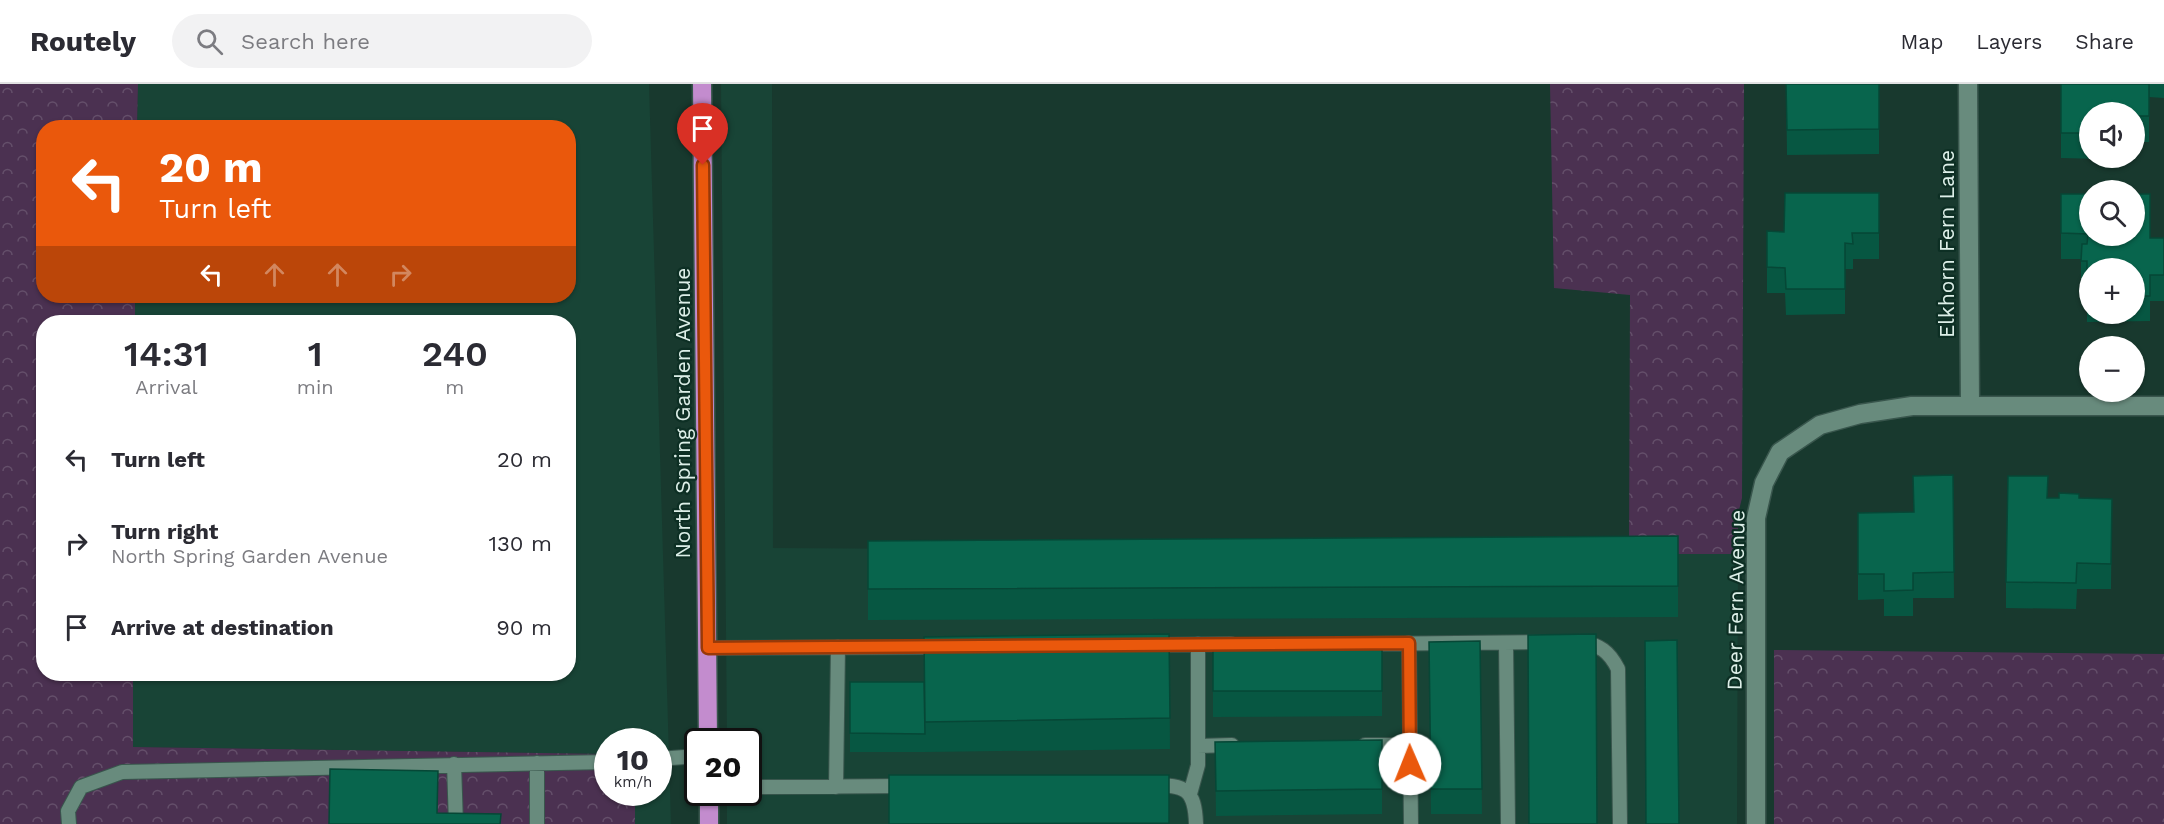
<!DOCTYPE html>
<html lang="en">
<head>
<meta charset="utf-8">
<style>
	body { margin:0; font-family:"Work Sans",sans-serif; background:#f2f2f3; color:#2b2b33; height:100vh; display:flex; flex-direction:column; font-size:22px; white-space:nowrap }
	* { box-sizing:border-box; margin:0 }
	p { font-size:20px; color:#7c7c81 }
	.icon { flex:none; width:33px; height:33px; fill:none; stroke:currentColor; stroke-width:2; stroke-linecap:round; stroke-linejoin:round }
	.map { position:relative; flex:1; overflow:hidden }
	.details { position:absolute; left:36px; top:231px; width:540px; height:366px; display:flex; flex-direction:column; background:#fff; border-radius:24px; box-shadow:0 2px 4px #0004 }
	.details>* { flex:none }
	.top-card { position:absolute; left:36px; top:36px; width:540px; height:183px; border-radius:24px; box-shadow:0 2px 4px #0004; background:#ea580c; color:#fff; overflow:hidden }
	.tools { position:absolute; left:2079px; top:18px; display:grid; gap:12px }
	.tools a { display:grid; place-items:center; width:66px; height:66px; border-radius:50%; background:#fff; box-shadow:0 2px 4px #0004; font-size:30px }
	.speed { position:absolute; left:594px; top:644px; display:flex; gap:12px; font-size:30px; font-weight:700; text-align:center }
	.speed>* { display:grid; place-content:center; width:78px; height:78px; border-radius:50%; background:#fff; box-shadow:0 2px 4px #0004; line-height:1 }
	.speed small { font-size:15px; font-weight:400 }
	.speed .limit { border:3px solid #111; border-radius:9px; background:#fff; color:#111 }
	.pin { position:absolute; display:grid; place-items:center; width:51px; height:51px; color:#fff; margin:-62px -26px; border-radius:50% 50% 50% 0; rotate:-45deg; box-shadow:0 0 6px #0007 }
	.pin .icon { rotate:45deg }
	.me { position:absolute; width:66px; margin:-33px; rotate:359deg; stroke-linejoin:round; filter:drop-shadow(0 0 4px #0008) }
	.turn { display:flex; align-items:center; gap:21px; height:126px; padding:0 24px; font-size:27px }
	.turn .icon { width:78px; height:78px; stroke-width:2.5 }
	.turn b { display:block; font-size:42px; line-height:51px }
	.lanes { display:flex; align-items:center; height:57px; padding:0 24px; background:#0003; justify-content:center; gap:30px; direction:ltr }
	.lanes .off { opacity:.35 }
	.eta { display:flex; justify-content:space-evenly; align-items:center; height:102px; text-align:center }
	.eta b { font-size:36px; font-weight:600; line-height:42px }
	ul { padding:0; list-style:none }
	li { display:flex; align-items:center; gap:18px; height:84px; padding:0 24px }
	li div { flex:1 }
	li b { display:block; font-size:22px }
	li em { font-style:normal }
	header { display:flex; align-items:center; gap:36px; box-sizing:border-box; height:84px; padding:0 30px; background:#fff; border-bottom:2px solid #e1e1e2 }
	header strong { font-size:28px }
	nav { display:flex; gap:33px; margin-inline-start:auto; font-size:21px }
	.search { width:420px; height:54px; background:#f2f2f3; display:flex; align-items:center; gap:15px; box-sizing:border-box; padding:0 21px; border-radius:33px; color:#7c7c81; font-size:22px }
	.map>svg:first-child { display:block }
</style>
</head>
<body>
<header>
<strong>Routely</strong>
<div class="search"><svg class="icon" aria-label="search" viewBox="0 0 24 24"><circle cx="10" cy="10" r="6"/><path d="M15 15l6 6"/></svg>Search here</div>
<nav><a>Map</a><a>Layers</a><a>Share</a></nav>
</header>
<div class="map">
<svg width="2164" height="740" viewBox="0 0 2164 740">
	<defs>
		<pattern id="forest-crowns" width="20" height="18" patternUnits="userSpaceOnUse" patternTransform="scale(1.5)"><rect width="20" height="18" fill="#4b3151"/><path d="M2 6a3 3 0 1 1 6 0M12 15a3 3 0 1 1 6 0" fill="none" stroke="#644f6a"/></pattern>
	</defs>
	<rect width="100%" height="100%" fill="#18392e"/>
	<path fill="#184436" d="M138,0H649L671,740H635V708H658V657H608L607,670L132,663L133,590H568V238H135V212H568V44L137,43Z
		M721,0H772L773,464L1738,470L1737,740H727V708H748V657H727Z"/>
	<path fill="url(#forest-crowns)" d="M0,0H138L137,43L44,44V212H135V238H44V590H133V663L607,670L608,708H635V740H0Z
		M1550,0H1744L1742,414L1738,430V470H1629L1630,211L1554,204Z
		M1774,566L2164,570V740H1774Z"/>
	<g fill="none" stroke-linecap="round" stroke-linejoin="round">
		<defs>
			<path id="lane" d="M1580,558C1600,561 1609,567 1618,585L1620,740
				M1409,559L1411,740
				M1506,559L1508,740
				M1364,560L1546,558
				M1151,561L1231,560
				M708,564L940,563
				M1365,661H1410
				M1198,662L1232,661
				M658,675L698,672
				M454,680L456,740
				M1153,701C1185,701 1195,705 1196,740
				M748,703L905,702
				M836,703L838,563
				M1190,710L1198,681V560
				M69,740L68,727L81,703L122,688L608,678
				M537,740V679"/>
			<path id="street" d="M1968,0L1970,320
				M1756,740V434L1764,399L1780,368L1820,341L1860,330L1912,322H2164"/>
			<path id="highway" d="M702,0L708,657
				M709,708V740"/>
		</defs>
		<use href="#lane" stroke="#39564d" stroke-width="16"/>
		<use href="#street" stroke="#39564d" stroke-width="21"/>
		<use href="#highway" stroke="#39564d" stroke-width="21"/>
		<use href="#lane" stroke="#688b7d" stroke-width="14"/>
		<use href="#street" stroke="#688b7d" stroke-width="18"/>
		<use href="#highway" stroke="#c38cce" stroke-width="18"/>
	</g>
	<path fill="#075742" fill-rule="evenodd" d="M1786,0H1879V70L1787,71Z
		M2061,0H2164V14L2149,13V58H2134V28H2090V74H2102V75L2061,74Z
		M1879,109V175H1853V185H1845V230L1786,231L1785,209H1767V147L1784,148Z
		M2061,110L2150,154H2164V217H2150V237L2087,238V203H2081V175H2061ZM2090,184H2134V230H2090Z
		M313,212H466V217L313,219Z
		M1953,391L1954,514H1913V532H1884V515L1858,516V429L1913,428Z
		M2048,414L2112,415L2111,505H2077L2076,525L2006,524V498Z
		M1678,452V533L868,536V457Z
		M1169,550L1170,665L925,668H850V598H924Z
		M1382,556V632L1213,633V557Z
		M1480,557L1482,730H1431L1429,558Z
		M1382,656V730L1216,732L1215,658Z"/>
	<path fill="#08654d" stroke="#064736" stroke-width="1.5" d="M1786,0H1879V45L1787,46Z
		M2061,0H2149V32H2134V28H2090V49H2061Z
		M1785,109H1879V149H1852L1853,160L1845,159V205H1786L1785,184L1767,183V147L1784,148Z
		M2061,110H2090V152H2134V110H2150V154H2164V191H2150V212H2134V184H2090V212H2087V177H2081L2082,160H2087L2088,150L2061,149Z
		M1953,391L1954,488L1913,489V506L1884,507V490H1858V429L1914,428L1913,392Z
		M2008,392H2048L2047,414H2059V409L2079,410V414L2112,415L2111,480L2077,479L2076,499L2006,498Z
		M1678,452V502L868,505V457Z
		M1169,550L1170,634L925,638L924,553Z
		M1596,550L1597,740H1529L1528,551Z
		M1382,556V607H1213V557Z
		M1677,556L1679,740H1646L1645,557Z
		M1480,557L1482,705H1431L1429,558Z
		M850,598H924L925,650L850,649Z
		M1382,656V705L1216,707L1215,658Z
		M330,685L438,687L437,729L501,730L500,740H329Z
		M889,691H1169V739L889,740Z"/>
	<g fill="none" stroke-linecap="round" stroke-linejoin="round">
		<defs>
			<path id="route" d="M703,81L708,564L1409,559L1410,680"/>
		</defs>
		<use href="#route" stroke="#983908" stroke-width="15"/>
		<use href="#route" stroke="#ea580c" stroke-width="10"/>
	</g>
	<g text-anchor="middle" stroke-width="4.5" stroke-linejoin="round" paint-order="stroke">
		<g font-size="21" fill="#ddefe8" stroke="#0d2f24">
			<text transform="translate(1947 160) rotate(-90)" y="7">Elkhorn Fern Lane</text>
			<text transform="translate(683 329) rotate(-90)" y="7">North Spring Garden Avenue</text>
			<text transform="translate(1736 516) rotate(-89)" y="7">Deer Fern Avenue</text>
		</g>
	</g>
</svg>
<div class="tools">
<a><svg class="icon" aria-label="sound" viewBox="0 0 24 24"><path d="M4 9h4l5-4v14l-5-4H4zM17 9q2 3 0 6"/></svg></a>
<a><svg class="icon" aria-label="search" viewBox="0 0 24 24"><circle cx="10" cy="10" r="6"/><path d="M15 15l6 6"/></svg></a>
<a>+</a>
<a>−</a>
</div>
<div class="speed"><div>10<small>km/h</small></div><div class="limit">20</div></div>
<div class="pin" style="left:703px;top:81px;background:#d93025"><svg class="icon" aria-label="arrive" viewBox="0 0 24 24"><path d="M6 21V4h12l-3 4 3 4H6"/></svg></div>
<svg class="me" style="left:1410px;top:680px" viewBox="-20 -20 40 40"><circle r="19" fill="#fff"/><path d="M0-13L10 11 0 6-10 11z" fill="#ea580c"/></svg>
<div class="top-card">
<div class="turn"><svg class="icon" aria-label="left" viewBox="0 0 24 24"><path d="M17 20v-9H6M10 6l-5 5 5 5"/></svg><div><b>20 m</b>Turn left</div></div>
<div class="lanes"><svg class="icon" aria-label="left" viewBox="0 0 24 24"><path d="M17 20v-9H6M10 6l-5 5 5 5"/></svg><svg class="icon off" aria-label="ahead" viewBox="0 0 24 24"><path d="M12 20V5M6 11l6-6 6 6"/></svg><svg class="icon off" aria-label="ahead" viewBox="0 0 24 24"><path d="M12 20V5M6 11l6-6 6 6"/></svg><svg class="icon off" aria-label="right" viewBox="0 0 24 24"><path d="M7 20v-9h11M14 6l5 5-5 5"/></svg></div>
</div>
<section class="details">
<div class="eta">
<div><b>14:31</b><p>Arrival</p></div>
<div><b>1</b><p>min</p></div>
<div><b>240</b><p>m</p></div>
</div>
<ul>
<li><svg class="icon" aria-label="left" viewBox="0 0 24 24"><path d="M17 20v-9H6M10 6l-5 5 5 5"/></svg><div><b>Turn left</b></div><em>20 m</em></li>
<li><svg class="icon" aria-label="right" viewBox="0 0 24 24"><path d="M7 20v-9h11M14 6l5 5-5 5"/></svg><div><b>Turn right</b><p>North Spring Garden Avenue</p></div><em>130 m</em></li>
<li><svg class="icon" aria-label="arrive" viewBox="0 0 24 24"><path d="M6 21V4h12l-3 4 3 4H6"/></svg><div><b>Arrive at destination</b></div><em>90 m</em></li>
</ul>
</section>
</div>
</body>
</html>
